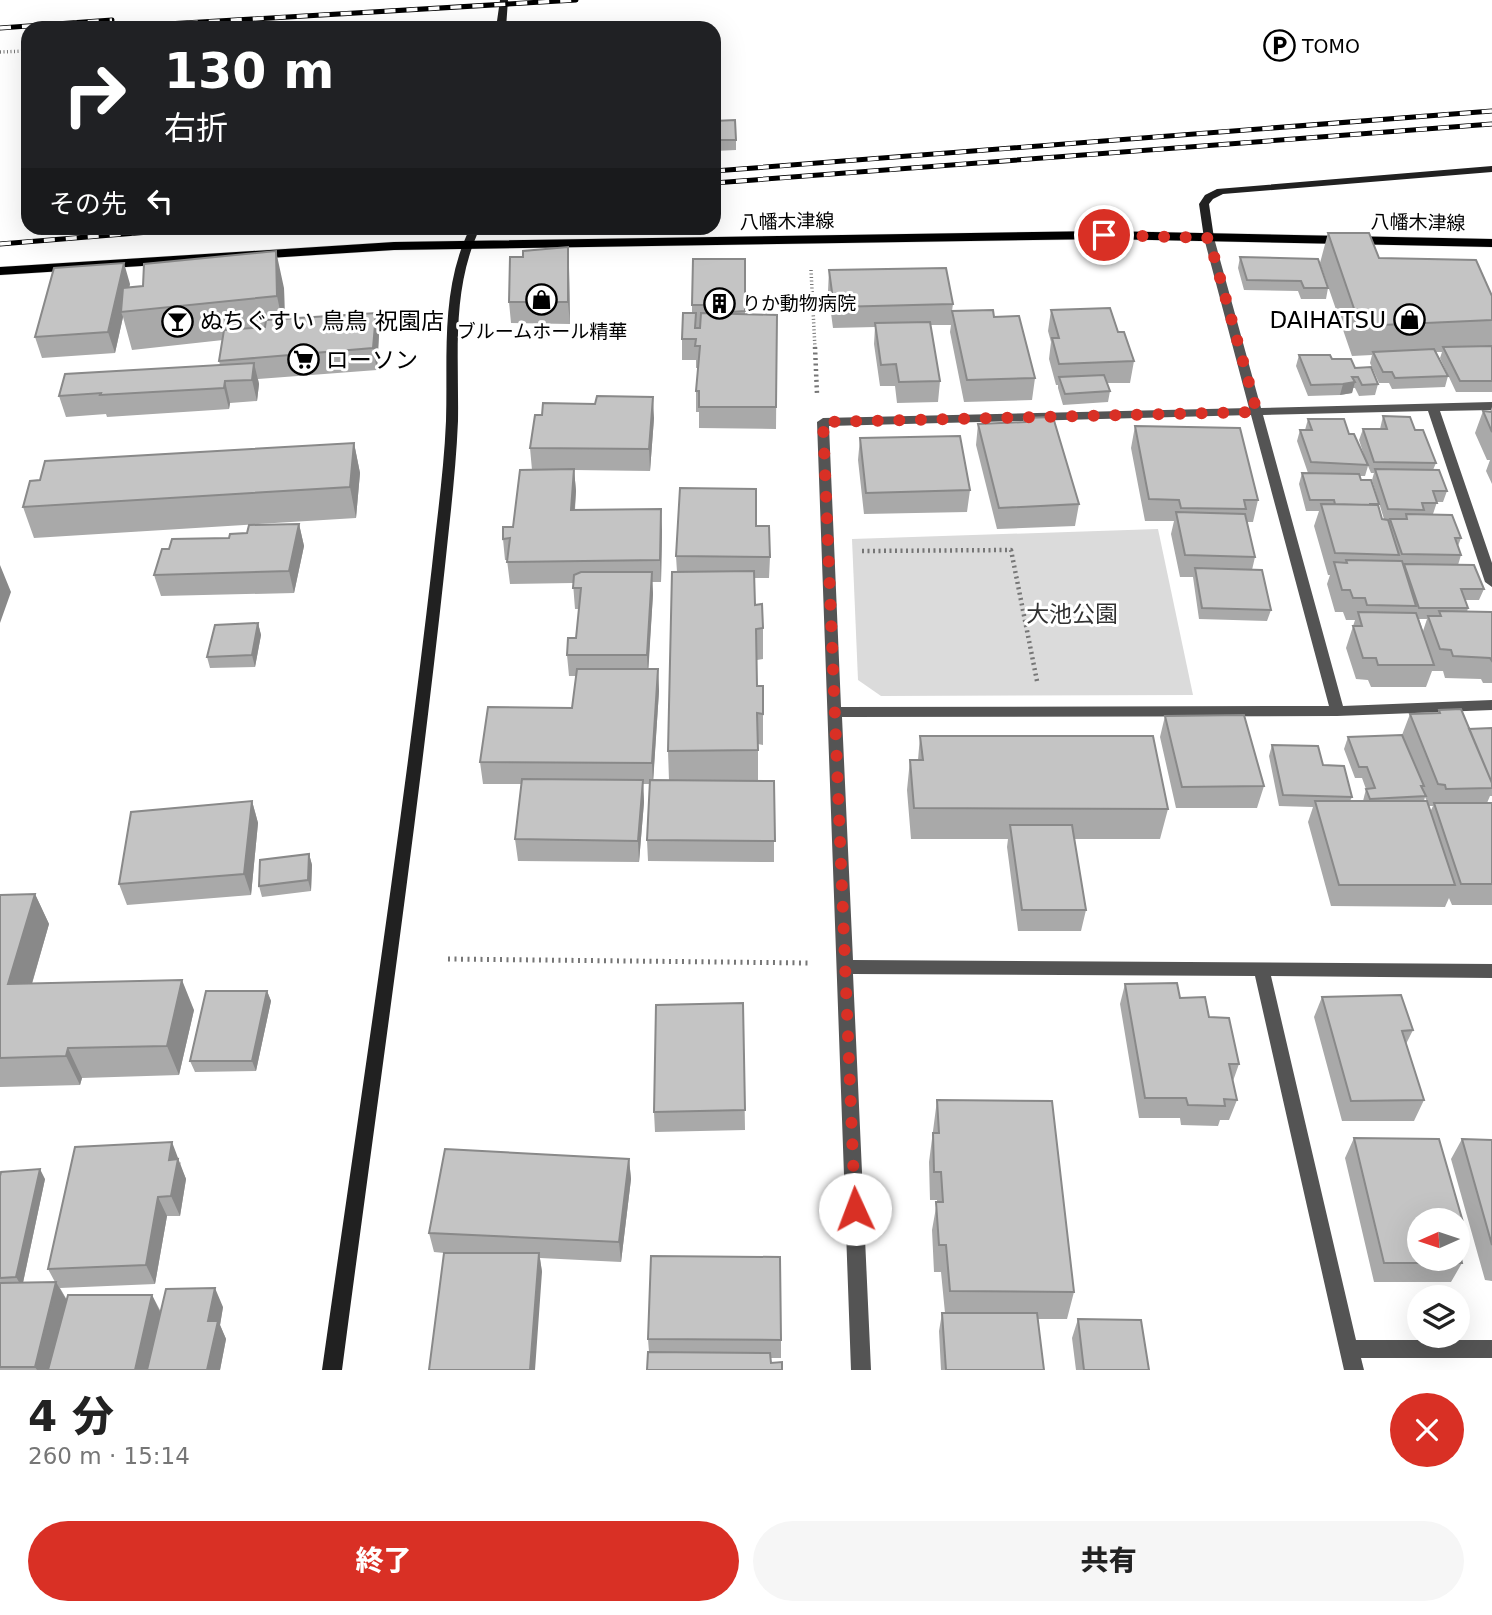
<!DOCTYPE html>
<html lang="ja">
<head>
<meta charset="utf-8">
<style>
	body { margin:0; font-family:"DejaVu Sans","Noto Sans JP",sans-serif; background:#f6f6f6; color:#222; height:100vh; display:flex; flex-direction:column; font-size:26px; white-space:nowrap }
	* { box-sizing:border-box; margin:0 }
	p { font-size:23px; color:#767676 }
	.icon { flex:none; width:38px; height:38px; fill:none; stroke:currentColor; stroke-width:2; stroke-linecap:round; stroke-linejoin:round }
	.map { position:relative; height:1370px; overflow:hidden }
	.side { display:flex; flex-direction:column; background:#fff; flex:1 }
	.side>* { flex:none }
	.top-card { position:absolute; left:21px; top:21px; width:700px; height:214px; border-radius:21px; box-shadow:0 7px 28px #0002; background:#202124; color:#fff; overflow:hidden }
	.needle { width:46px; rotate:267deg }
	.fabs { position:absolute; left:1407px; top:1208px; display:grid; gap:14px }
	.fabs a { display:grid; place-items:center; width:63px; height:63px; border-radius:50%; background:#fff; box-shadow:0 7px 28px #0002; font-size:35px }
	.pin { position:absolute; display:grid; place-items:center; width:60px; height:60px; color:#fff; margin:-30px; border:4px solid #fff; border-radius:50%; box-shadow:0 2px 7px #0007 }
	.me { position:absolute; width:77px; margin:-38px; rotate:358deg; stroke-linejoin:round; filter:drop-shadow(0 0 5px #0008) }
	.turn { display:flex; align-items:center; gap:24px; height:147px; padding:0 28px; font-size:32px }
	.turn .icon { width:91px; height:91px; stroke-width:2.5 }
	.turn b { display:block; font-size:49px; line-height:60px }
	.then { display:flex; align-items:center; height:66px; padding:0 28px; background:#0003; gap:14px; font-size:26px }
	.round { display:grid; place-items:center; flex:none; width:74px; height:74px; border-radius:37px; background:#f6f6f6 }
	.headline { display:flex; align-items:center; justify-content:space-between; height:119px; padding:0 28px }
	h1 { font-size:42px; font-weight:800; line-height:52px }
	.button { display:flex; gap:14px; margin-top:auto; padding:14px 28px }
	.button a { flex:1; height:80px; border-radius:42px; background:#d93025; color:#fff; font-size:28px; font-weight:800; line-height:80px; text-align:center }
	.button a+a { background:#f6f6f6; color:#222 }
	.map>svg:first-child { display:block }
</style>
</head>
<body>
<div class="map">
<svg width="1492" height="1370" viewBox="0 0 1492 1370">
	<rect width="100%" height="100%" fill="#fff"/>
	<path fill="#dbdbdb" d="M1158,529L1193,695L881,696L858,680L852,539Z"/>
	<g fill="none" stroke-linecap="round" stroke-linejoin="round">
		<defs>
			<path id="primary" d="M1104,231L1492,239V247L1104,239L394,250L0,275V267L394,242Z"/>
		</defs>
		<use href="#primary" stroke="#dbdbdb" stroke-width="1"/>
		<path stroke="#767676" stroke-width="3.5" stroke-dasharray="1 2.5" stroke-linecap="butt" d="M0,52L28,51
			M811,270L815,349"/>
		<path stroke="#767676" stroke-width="4.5" stroke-dasharray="2 3.5" stroke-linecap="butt" d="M815,347L817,394
			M862,551L1011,550L1037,681"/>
		<path stroke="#767676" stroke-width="5" stroke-dasharray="2 4.5" stroke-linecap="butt" d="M448,959L810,963"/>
		<path fill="#545454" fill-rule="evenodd" d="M1209,235L1214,238L1261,408L1492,402V410L1440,411L1492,563V587L1485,582L1428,411L1263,415L1343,706L1492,700V710L1337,716L842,717L853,960L1492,964V978L1271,976L1356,1340H1492V1358H1361L1364,1370H1344L1255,976L853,974L871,1370H851L817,422L823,418L1249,408L1204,238ZM1251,415L1329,706L841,707L829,426Z"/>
		<path fill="#212121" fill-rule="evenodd" d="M500,0H508L506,28H496Z
			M1492,166V172L1223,194L1213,199L1209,204L1214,238L1209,241L1204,238L1199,204L1205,195L1217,189Z
			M470,228H480C451,289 459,355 458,421C456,469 450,518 445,566C416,834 377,1102 342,1370H322C360,1102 401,835 432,566C437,518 444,469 446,421C448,355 440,289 470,228Z"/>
		<use href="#primary" fill="#000" fill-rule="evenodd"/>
		<defs>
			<path id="rail" d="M0,28L112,20
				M99,28L576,0
				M714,171L1492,111
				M714,183L1492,124
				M0,244L199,228"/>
		</defs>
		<use href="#rail" stroke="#000" stroke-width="5"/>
		<use href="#rail" stroke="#fff" stroke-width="3.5" stroke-dasharray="11" stroke-linecap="butt"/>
	</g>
	<path fill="#a9a9a9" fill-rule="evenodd" d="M714,121L736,140V150L714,151Z
		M1328,233L1379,258L1492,296V392H1456L1440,358L1442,352H1435L1448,376L1445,387L1392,389L1389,383H1379L1370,363L1372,355L1352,356L1320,263Z
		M523,257L569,268L570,324L511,323L509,302Z
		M1240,257L1328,288L1326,299H1301L1298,291L1244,290L1238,268Z
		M745,259V314L777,315L776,429L699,428V412H696V391L698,368H696V360H682V339L692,313V305Z
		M829,270L953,304L952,311L994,317L1035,378L1032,400L964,402L950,332L951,325H930L940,381L938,402L897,403L895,386H880L874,344L875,327L833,328L828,291Z
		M130,284L129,287L284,288L285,319L379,334L377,370L258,379L259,384L257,401L230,403L229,409L107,417L106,414L66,417L59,396L220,365L219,361L223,340L132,350L123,317L115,353L42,358L35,337Z
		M1051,310L1118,332L1134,361L1130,383H1107L1110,391L1108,402L1063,405L1058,388V385H1056L1049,359L1051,342L1048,331Z
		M1299,355L1332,359L1355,368L1378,384L1375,395L1359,396L1355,388H1353L1352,393L1340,395L1308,396L1296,366Z
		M1492,407V484L1486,471L1490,460H1487L1475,433L1483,411L1490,412Z
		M1383,416L1415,430L1436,463L1433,470L1447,491L1443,502H1437L1433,514H1422L1461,538L1458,546L1461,555L1458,565L1484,589L1479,600H1465L1468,608L1467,612H1492V683H1483L1481,679L1445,678L1443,671H1432L1426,687H1371L1368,680L1356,679L1346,648L1355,620H1346L1343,612H1335L1327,584L1330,575H1328L1314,526L1319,511H1306L1299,484L1302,473H1308L1297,441L1300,430H1305L1308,419L1349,434L1366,461L1359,440L1363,429H1380ZM1368,466L1371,473H1374L1372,480L1384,519H1382L1378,506L1379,504L1361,480L1360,476H1365ZM1419,619H1427L1423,631Z
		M654,418L650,471L574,470L576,491L575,510L662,530L661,582H652L653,594L648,669H658L659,691L653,780H669L668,751L677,572L676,556L756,526L770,557L769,578H755V605L763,628V659L757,660V686L763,714V745L758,744V781H774V862L648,861L647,840L650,784H643L644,802L639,862L518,861L515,839L522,784H483L480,762L572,708L576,676H569L567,655L576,638L579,609H575L573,583L510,584L507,560H505L503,539L513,527L532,470L530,448Z
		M1024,418L1079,504L1075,526L997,529L976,445L978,424L1023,422Z
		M1135,426L1258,500L1253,522H1247L1255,557L1252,570L1271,610L1267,621L1199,619L1193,577H1180L1171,534L1174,521H1145L1131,448Z
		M860,438L970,490L967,512L864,514L858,460Z
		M354,443L360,473L356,518L34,538L23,507Z
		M299,524L304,546L294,593L161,596L154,575L169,549L229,538L247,533Z
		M258,623L261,635L255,667L210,668L207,657Z
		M1439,710L1469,729L1492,728V796H1490L1487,803H1492V905H1452L1449,898L1445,907L1331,906L1308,822L1313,807L1279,806L1269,756L1272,745L1323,765L1352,797L1350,801H1363L1366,789L1362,778H1355L1344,749L1348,737L1402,735L1410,714H1437ZM1425,797L1429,806H1433L1430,812L1424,801Z
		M1165,716L1264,786L1257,808H1176L1160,737Z
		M920,736L1168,809L1160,839H1074L1086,910L1081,931H1018L1007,847L1008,839H911L907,790L910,760H918Z
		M252,801L258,823L251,895L127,905L119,884Z
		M309,854L312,865L311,891L262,897L259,886Z
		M35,894L49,924L32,984L194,1010L179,1075L82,1078L80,1085L0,1087V895Z
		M1125,984L1209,1017L1239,1064L1233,1081L1237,1100L1229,1120H1220L1218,1126L1181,1125L1180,1118H1139L1120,1004Z
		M267,991L271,1001L256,1071L195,1072L190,1061Z
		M1322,997L1413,1030L1406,1044L1424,1100L1414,1121H1342L1314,1017Z
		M743,1003L745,1130L655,1132L654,1112Z
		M937,1100L1074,1292L1067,1319H1038L1044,1370H941L939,1331L942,1313H945L941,1272H934L932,1230L937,1202V1200H930L929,1162Z
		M1354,1138L1463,1222L1458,1231V1220H1419L1462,1263L1451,1282H1374L1345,1158Z
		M1462,1139L1492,1140V1281L1485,1280L1451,1159Z
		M629,1159L631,1179L621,1262L540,1258L542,1272L444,1253L434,1252L429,1233Z
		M181,1162L180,1165L186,1179L180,1216H167L155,1284L60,1288L67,1300L152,1295L161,1312L223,1307L220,1325L226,1339L220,1370H0V1176L45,1179L23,1283L55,1282L48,1269Z
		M1078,1319L1149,1370H1076L1072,1338Z
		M648,1339L781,1340V1358H770L771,1363L649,1352Z"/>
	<path fill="#898989" d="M568,247L569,268L570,324L568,302Z
		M276,251L284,288L285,334L277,296Z
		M124,263L130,284L124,312H121L123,317L115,353L108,332Z
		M376,313L379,334L377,370L373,348Z
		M254,363L259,384L257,401L252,380Z
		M225,381L230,403L229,409L224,388Z
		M1355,382L1352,393L1340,395L1343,384Z
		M653,397L654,418L650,471L649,449Z
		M354,443L360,473L356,518L350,487Z
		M574,469L576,491L573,531L571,510Z
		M661,509L662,530L661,582L660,560Z
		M299,524L304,546L294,593L289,571Z
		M0,565L11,592L0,623Z
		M652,572L653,594L648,676L647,655Z
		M258,623L261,635L255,667L252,655Z
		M658,669L659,691L653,784L652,763Z
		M643,780L644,802L639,862L638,841Z
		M252,801L258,823L251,895L244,874Z
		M309,854L312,865L311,891L308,880Z
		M35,894L49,924L23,1014L8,984Z
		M182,980L194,1010L179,1075L167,1046Z
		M267,991L271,1001L256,1071L252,1061Z
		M68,1048L82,1078L80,1085L66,1056Z
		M172,1142L186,1179L180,1216L171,1196L169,1160Z
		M629,1159L631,1179L621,1262L619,1242Z
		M40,1169L45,1179L22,1287L16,1277Z
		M158,1197L167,1216L155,1284L146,1265Z
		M539,1253L542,1272L535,1370H530Z
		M56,1282L67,1301L51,1370H37L35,1367Z
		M215,1288L223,1307L220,1325L226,1339L220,1370H207L208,1321Z
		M152,1295L161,1314L149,1370H135Z"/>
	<path fill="#c4c4c4" stroke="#898989" stroke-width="2" d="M735,120L736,140H714V121Z
		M1328,233H1369L1379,258L1476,260L1492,296V320L1360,326Z
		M568,247V302H509L510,257H523V251Z
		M276,251L277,296L121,312L123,288L143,286L144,264Z
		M1240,257L1318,259L1328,288H1304L1301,281L1247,280Z
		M693,259H745V311L731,312V305H692Z
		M124,263L108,332L35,337L54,268Z
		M946,268L953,304L834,307L829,270Z
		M1110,308L1118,332H1124L1134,361L1059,364L1052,338H1059L1051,310Z
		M993,310L994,317L1019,316L1035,378L967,380L952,311Z
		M376,313L373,348L219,361L224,330L265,327L266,320Z
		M683,313H696L695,328H700L701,313L777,315L776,407H699V391H696L700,346H695L696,339H682Z
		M930,322L940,381L899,382L896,364L881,365L875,323Z
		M1492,346V381H1460L1443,347Z
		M1434,349L1448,376L1395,378L1392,372H1383L1373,352Z
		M1299,355H1330L1332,359H1351L1355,368L1371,367L1378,384L1362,385L1358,377H1352L1355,382L1343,384L1311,385Z
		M254,363L252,380L225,381L224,388L100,395L101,393L59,396L65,374Z
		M1104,375L1110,391L1065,394L1059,377Z
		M597,396L653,397L649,449L530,448L535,415H542L543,403L595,404Z
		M1483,411L1492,412V432Z
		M1383,416L1410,417L1415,430H1423L1436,463L1374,462L1363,429H1387Z
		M1053,417L1079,504L999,508L978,424L1025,422L1024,418Z
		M1308,419H1344L1349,434H1354L1368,465L1311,462L1300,430H1312Z
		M1135,426L1240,428L1258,500H1244L1246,509L1181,508L1179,500L1149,499Z
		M960,436L970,490L866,493L860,438Z
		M354,443L350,487L23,507L30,481L40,480L45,461Z
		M574,469L571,510L661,509L660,560L507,562L510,538L503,539V527H513L520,470Z
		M1375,469L1439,470L1447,491H1433L1437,503H1422L1424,510L1388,509Z
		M1302,473L1359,474L1361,480H1371L1379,504H1370V505L1335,504L1334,500H1310Z
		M680,488L756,489V526H769L770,557L676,556Z
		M1321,504L1378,505L1382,519L1388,520L1399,555L1335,553Z
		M1176,512L1245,514L1255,557L1185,555Z
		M1406,514L1452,515L1461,538H1455L1461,555L1402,554L1390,519H1407Z
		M299,524L289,571L154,575L162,549H169L172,539L229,538L230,534L247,533L249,525Z
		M1346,560L1402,561L1416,606L1367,605L1365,598H1353L1350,590H1342L1334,562L1347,563Z
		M1404,564L1474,565L1484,589H1461L1468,608H1419Z
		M1195,568L1262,570L1271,610L1202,608Z
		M754,571L755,605L762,604L763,628L756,629L757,686H763V714L757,713L758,750L668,751L672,572Z
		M581,572H652L647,655H567L568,638H576L581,588H573L574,575Z
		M1439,611L1492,612V661L1490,658L1453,656L1451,650L1440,649L1428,616H1441Z
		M1358,612L1416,613L1434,665H1378L1376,658H1363L1353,626H1362Z
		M258,623L252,655L207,657L215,625Z
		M577,669H658L652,763L480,762L488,707L572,708Z
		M1461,709L1492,783V788L1446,789L1445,785L1438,784L1410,714L1440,713L1439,710Z
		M1244,715L1264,786L1182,787L1165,716Z
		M1492,728V783L1469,729Z
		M1402,735L1424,786H1421L1426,796L1370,799L1366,789L1375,788L1367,767H1359L1348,737Z
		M920,736H1153L1168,809L914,808L910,760H923Z
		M1272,745L1318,746L1323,765L1344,766L1352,797L1283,795Z
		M522,779L643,780L638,841L515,839Z
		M650,780L774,781L775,841L647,840Z
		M252,801L244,874L119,884L131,812Z
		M1315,801H1427L1455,885H1339Z
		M1434,803H1492V884H1461Z
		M1010,825H1072L1086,910H1022Z
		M309,854L308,880L259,886L260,860Z
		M35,894L8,984L182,980L167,1046L68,1048L66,1056L0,1058V895Z
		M1177,983L1180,998L1205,997L1209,1017L1229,1018L1239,1064H1229L1237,1100L1224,1099L1225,1106L1188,1105L1186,1098H1145L1125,984Z
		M206,991H267L252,1061H190Z
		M1401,995L1413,1030L1402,1031L1424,1100L1351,1101L1322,997Z
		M743,1003L745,1110L654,1112L656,1005Z
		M937,1100L1052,1101L1074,1292L950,1291L946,1245H939L936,1202H943L941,1172H934L933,1133H939Z
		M1354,1138L1439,1139L1463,1222H1458V1220H1419V1258H1458V1245L1462,1263H1384Z
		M1462,1139L1492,1140V1245Z
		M172,1142L169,1160L178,1159L171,1196L158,1197L146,1265L48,1269L75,1147Z
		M445,1149L629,1159L619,1242L429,1233Z
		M40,1169L16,1277L0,1278V1176L1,1172Z
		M444,1253H539L530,1370H429Z
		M651,1256L780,1257L781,1340L648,1339Z
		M56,1282L35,1367H0V1283Z
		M215,1288L208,1321H218L207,1370H147L166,1289Z
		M68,1295H152L135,1370H48Z
		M942,1313H1037L1044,1370H946Z
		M1078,1319L1141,1320L1149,1370H1084Z
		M648,1352L770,1353L771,1363L782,1362V1370H647Z"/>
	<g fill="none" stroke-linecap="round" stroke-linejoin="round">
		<path stroke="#d93025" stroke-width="12" stroke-dasharray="0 21.6" d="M855,1209L823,422L1257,412L1209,238L1104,235"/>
	</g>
	<defs>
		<symbol id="parking-ring" viewBox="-11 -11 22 22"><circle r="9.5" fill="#fff" stroke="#000" stroke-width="1.5"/><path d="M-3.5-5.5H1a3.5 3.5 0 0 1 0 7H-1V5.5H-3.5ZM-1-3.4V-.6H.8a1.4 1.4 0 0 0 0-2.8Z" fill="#000"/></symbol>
		<symbol id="shop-ring" viewBox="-11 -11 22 22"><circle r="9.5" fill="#fff" stroke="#000" stroke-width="1.5"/><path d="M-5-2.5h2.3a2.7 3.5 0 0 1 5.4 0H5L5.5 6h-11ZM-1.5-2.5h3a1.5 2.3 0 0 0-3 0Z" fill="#000"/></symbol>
		<symbol id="building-ring" viewBox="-11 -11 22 22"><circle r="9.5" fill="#fff" stroke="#000" stroke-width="1.5"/><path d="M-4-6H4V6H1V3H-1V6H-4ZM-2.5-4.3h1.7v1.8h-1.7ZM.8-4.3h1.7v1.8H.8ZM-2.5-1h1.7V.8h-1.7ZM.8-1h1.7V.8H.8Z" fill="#000"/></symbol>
		<symbol id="bar-ring" viewBox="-11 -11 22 22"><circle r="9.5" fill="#fff" stroke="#000" stroke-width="1.5"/><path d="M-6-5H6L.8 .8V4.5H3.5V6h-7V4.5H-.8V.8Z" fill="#000"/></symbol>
		<symbol id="supermarket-ring" viewBox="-11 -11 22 22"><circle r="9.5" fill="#fff" stroke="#000" stroke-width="1.5"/><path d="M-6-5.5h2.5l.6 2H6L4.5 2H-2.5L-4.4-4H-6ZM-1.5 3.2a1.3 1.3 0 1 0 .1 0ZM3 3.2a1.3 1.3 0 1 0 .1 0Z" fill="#000"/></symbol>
	</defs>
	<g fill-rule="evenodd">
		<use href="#parking-ring" x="1262" y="28" width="35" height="35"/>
		<use href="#shop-ring" x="524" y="282" width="35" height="35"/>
		<use href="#building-ring" x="702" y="286" width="35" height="35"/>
		<use href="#shop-ring" x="1392" y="302" width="35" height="35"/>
		<use href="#bar-ring" x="160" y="304" width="35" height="35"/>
		<use href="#supermarket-ring" x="286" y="342" width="35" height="35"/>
	</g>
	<g text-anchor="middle" stroke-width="6" stroke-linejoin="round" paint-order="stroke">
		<g font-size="19" fill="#000" stroke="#fff" text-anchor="start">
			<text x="1302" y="53">TOMO</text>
			<text x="742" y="310">りか動物病院</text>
			<text x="542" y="338" text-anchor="middle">ブルームホール精華</text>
		</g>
		<g font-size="19" fill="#000" stroke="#fff">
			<text transform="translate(787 221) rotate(-1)" y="7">八幡木津線</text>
			<text transform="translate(1418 222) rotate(1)" y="7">八幡木津線</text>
		</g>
		<g font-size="23" fill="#000" stroke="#fff" text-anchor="start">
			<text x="1386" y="328" text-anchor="end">DAIHATSU</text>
			<text x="200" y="329">ぬちぐすい 鳥鳥 祝園店</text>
			<text x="326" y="368">ローソン</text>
		</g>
		<g font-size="23" fill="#323232" stroke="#fff">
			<text x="1072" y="622">大池公園</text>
		</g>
	</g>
</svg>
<div class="fabs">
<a><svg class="needle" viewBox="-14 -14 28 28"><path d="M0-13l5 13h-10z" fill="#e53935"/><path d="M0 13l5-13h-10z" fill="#767676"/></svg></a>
<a><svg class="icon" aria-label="layers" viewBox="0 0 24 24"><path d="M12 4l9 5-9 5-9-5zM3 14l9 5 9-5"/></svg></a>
</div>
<div class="pin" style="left:1104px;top:235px;background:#d93025"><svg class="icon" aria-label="arrive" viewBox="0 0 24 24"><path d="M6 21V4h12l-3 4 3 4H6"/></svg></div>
<svg class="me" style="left:855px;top:1209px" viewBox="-20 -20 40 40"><circle r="19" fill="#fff"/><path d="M0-13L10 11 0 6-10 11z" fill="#d93025"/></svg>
<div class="top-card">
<div class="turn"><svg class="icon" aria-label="right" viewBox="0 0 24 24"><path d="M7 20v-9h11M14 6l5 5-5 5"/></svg><div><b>130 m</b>右折</div></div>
<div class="then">その先<svg class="icon" aria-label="left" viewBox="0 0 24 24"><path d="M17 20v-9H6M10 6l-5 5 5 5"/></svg></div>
</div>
</div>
<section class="side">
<div class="headline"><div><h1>4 分</h1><p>260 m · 15:14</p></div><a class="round" style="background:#d93025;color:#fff"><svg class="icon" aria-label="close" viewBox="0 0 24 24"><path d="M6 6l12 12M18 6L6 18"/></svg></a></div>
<div class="button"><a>終了</a><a>共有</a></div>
</section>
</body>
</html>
